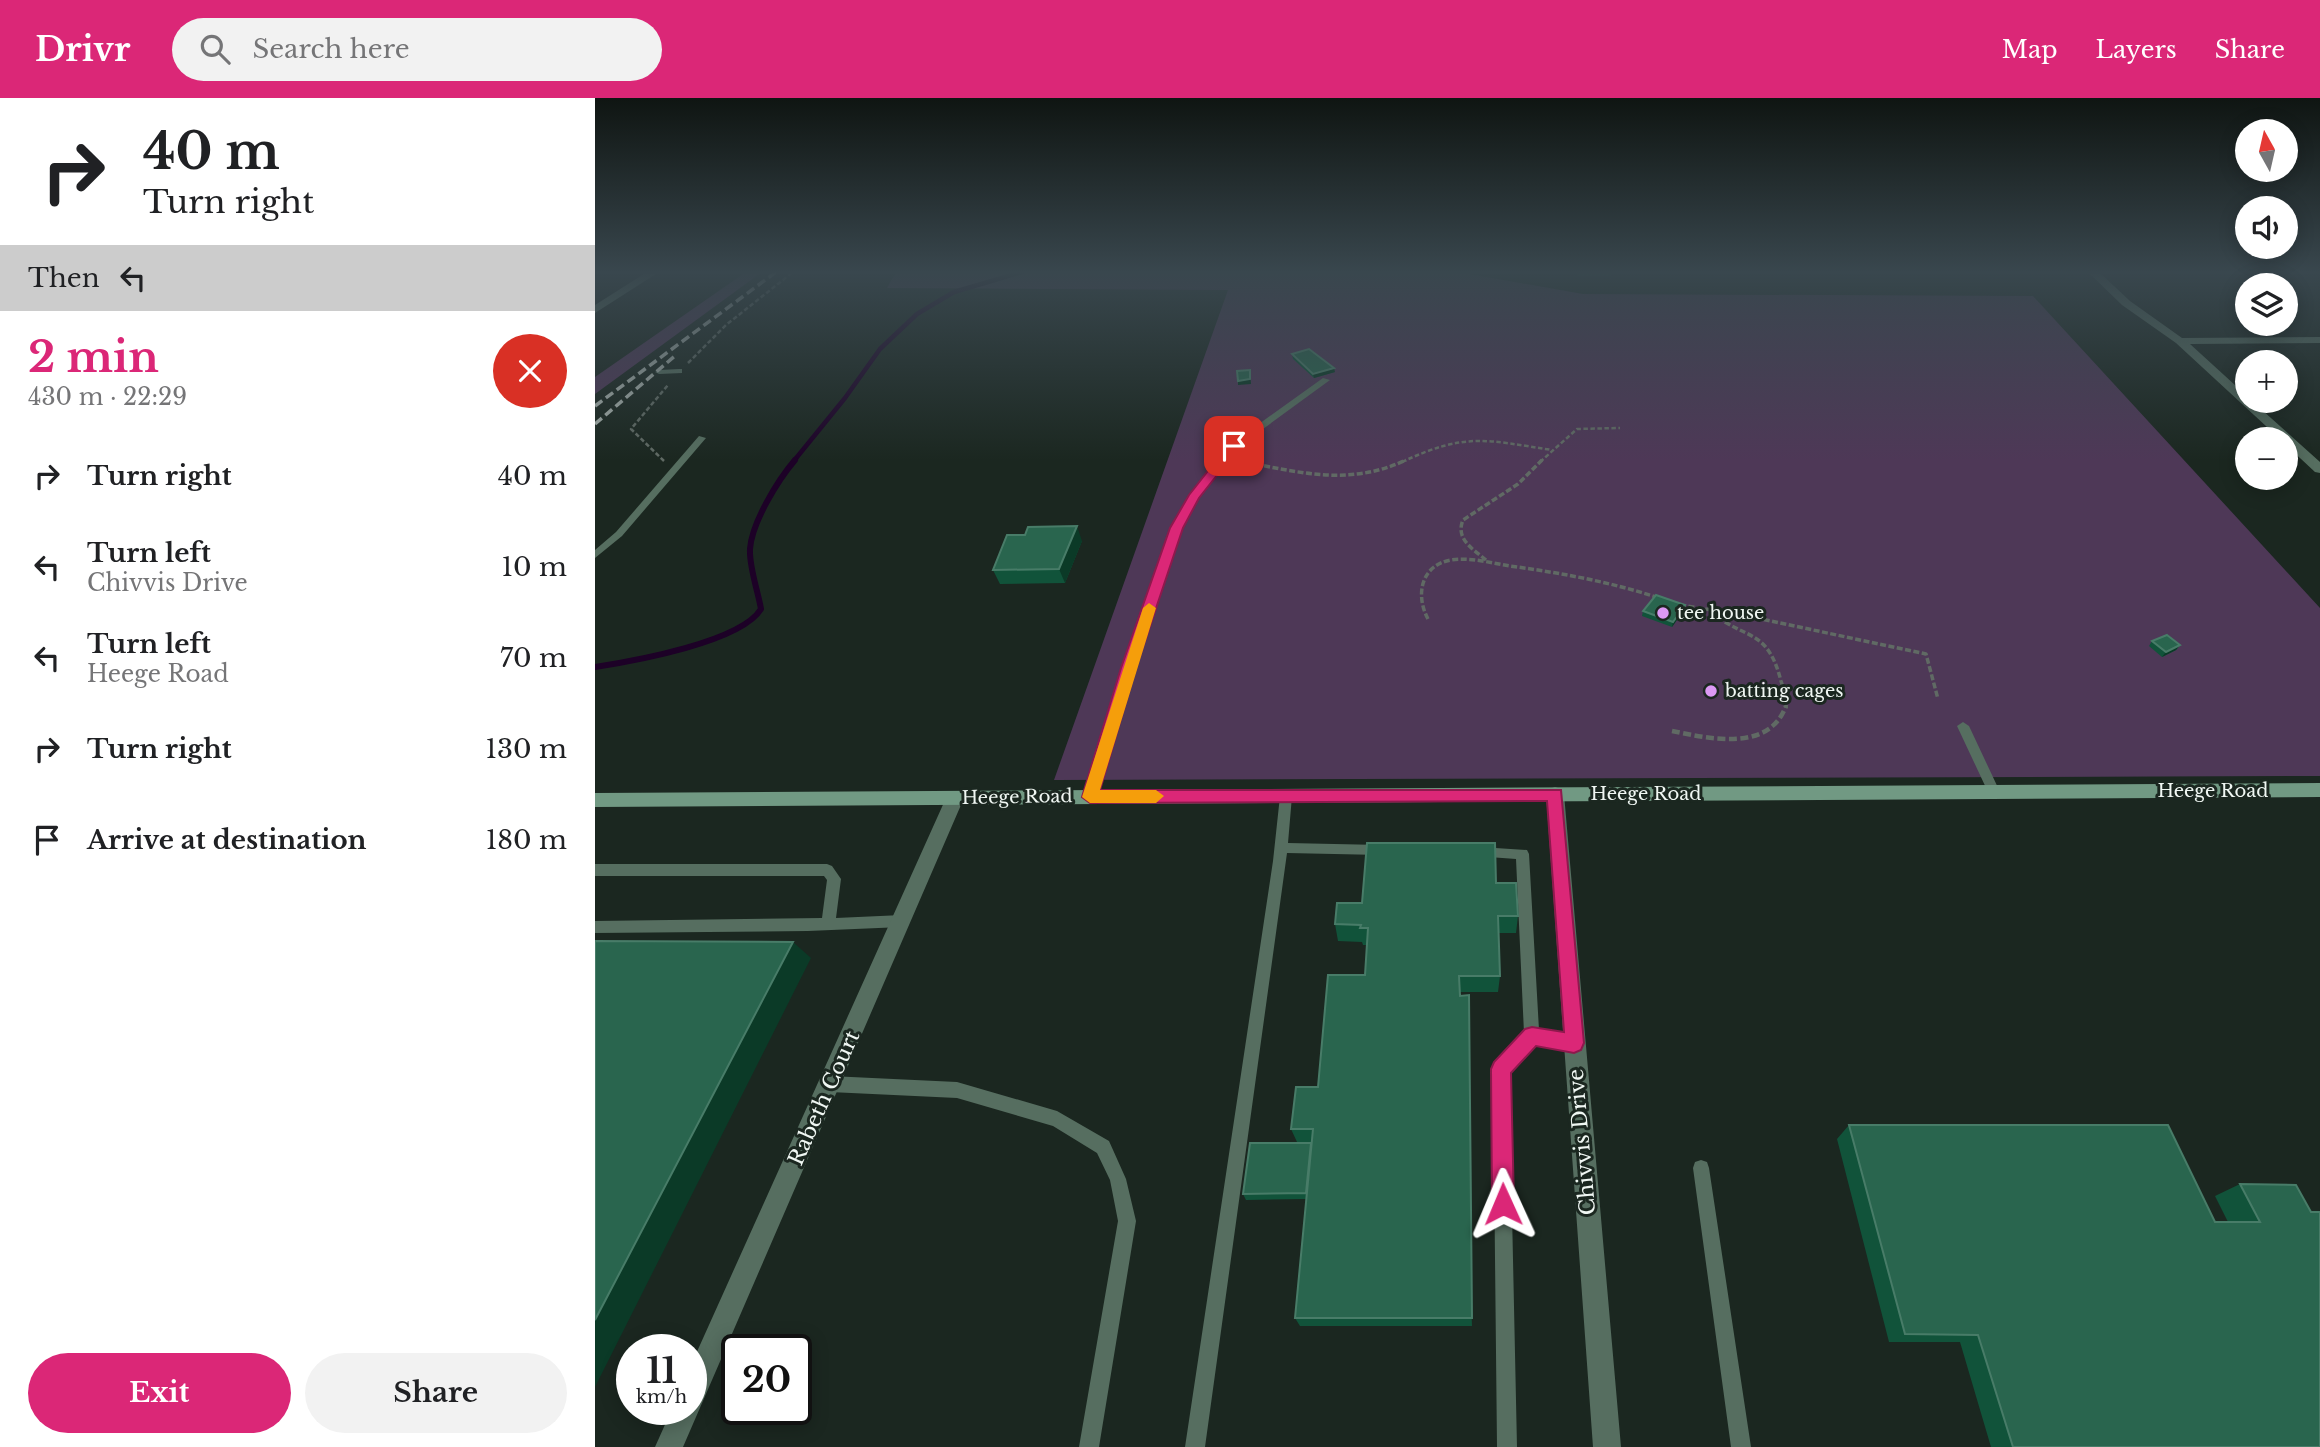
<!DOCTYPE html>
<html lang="en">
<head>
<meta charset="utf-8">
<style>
	body { margin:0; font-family:"Libre Baskerville",serif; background:#f2f2f2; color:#202124; height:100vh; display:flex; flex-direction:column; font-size:26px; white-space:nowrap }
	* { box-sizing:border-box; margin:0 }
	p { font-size:23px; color:#757577 }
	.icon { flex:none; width:38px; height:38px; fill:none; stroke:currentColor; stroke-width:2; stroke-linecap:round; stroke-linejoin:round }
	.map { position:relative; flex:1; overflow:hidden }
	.drawer { display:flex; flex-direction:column; background:#fff; width:595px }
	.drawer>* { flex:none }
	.guide { background:#fff; color:#202124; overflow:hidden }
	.needle { width:46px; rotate:352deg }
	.controls { position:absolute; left:1640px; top:21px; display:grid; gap:14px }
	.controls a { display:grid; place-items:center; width:63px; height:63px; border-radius:50%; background:#fff; box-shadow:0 4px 18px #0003; font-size:35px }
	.speed { position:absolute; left:21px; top:1236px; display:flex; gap:14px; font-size:35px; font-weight:700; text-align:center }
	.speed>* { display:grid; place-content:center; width:91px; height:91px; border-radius:50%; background:#fff; box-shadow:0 4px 18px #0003; line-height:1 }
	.speed small { font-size:18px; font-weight:400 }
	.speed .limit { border:4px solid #111; border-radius:10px; background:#fff; color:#111 }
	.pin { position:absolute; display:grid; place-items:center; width:60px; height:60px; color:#fff; margin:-30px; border-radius:14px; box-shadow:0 4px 10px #0006 }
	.me { position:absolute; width:77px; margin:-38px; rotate:359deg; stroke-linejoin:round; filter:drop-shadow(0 0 5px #0008) }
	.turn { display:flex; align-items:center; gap:24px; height:147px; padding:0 28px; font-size:32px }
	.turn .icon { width:91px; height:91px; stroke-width:2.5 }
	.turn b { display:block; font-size:49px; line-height:60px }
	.then { display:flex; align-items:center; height:66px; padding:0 28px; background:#0003; gap:14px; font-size:26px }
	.round { display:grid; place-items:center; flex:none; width:74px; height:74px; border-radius:37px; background:#f2f2f2 }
	.head { display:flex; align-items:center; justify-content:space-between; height:119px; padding:0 28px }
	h1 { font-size:42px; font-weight:700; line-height:52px; color:#db2777 }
	.action { display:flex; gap:14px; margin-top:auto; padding:14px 28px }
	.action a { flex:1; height:80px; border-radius:42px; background:#db2777; color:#fff; font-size:28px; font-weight:700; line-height:80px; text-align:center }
	.action a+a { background:#f2f2f2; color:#202124 }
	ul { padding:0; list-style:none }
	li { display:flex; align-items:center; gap:21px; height:91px; padding:0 28px }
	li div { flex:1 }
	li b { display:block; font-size:26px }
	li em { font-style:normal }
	header { display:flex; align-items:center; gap:42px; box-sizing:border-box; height:98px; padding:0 35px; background:#db2777; color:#fff }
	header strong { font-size:33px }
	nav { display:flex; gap:38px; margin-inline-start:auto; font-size:24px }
	.search { width:490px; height:63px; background:#f2f2f2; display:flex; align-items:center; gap:18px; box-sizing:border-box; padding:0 24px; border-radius:38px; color:#757577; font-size:26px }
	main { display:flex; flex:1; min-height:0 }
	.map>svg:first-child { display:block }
</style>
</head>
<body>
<header>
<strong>Drivr</strong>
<div class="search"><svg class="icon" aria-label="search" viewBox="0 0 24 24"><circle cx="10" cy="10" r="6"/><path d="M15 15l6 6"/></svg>Search here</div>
<nav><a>Map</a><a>Layers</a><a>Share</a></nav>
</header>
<main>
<section class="drawer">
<div class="guide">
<div class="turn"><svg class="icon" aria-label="right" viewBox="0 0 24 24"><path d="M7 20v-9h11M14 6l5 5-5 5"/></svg><div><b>40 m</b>Turn right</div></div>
<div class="then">Then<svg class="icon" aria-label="left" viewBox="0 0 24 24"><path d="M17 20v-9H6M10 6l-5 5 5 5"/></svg></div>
</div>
<div class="head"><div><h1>2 min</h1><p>430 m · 22:29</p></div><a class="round" style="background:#d93025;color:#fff"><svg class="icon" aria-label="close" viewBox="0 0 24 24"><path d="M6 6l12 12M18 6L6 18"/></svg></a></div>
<ul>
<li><svg class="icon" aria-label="right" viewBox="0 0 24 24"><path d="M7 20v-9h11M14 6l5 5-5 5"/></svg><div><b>Turn right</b></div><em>40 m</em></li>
<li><svg class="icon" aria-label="left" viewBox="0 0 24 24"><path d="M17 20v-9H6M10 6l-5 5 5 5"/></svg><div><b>Turn left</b><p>Chivvis Drive</p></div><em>10 m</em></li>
<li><svg class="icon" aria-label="left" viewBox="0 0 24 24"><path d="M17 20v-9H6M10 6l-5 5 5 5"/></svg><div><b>Turn left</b><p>Heege Road</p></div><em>70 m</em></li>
<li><svg class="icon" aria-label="right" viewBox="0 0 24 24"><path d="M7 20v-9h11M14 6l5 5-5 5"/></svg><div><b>Turn right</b></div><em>130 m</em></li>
<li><svg class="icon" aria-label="arrive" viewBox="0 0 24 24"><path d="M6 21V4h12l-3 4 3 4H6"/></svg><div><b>Arrive at destination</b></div><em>180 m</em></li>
</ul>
<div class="action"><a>Exit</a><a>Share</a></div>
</section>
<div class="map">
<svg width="1725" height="1349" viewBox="0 0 1725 1349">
	<rect width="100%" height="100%" fill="#1b2720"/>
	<path fill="#4e3857" d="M151,174H167L0,296V279Z
		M301,174H863L988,196L1438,198L1725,510V678L459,682L633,192L292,190Z"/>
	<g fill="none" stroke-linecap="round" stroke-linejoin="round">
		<path stroke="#1d0127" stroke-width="4.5" d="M198,364L250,300L285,251L322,216L359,194L427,174"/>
		<path stroke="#1d0127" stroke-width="6" d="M0,569C39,563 146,544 166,511C163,493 154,469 155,451C157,424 183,382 200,362"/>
		<path stroke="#606a64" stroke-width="2.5" stroke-dasharray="4.5 2.5" stroke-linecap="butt" d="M93,265L131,227L198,174
			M69,363L36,331L73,287
			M644,363L647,364
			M807,364C871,334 891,342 957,352
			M945,364L982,331L1025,330"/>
		<path stroke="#606a64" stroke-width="3.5" stroke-dasharray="6 2.5" stroke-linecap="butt" d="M644,363C704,374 753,389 811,362
			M891,462C878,451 860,441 868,422L923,386L947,362
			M1085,507L1143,516L1331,556L1343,601
			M1116,514C1151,543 1172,529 1186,583C1189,592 1192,601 1191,610
			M833,521C820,497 826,467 856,462C876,459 896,465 915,468C966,475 1016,484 1064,500"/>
		<path stroke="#606a64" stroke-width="4.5" stroke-dasharray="8 3.5" stroke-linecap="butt" d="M1077,633C1116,641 1174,654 1191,608"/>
		<path fill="#566e60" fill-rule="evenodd" d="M84,271H87V275L64,276L60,274L64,272Z
			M728,280L735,282L642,350L603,400L587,430L540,570L501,699L499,702H491L489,699L528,570L577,430L594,399L636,346Z
			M104,338L111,340L27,438L0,460V452L21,434Z
			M1368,624L1374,628L1405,694L1403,697H1395L1393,694L1362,628Z
			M691,693L695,695L697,698L693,745L786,747L791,748L793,752L791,756L786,757L692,755L610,1349H590L678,763L685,698L687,695Z
			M885,749L932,752L934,756L944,932L979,938L984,940L987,945L984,950L979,952L940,946L914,974L922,1349H902L898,971L901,966L929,935L921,761L880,758L878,754L880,750Z
			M0,766H232L237,768L246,781L241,820L307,817L312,819L314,823L312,827L307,829L213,833L0,835V823L227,820L232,782L229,778H0Z
			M235,978L362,984L462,1013L514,1043L531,1081L541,1123L504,1349H484L523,1123L515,1082L502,1055L458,1028L362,1000L235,994L229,991L227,986L229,981Z
			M1106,1062L1112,1064L1114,1070L1156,1349H1136L1098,1070L1100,1064Z"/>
		<path fill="#566e60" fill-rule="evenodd" d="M52,174H64L0,215V207Z
			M1493,174H1504L1535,203L1587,240L1725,239V245L1595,246L1652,298V303H1657L1725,364V375L1720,374L1690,346V341H1685L1581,245L1527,207Z
			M960,689L966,691L969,696L1026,1349H998L951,696L954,691Z
			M360,693L366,695L369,700L88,1349H60L77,1311H96V1267L351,700L354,695Z"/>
		<path fill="#719983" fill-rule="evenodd" d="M1725,685V699L0,709V695Z"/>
		<path stroke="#a4ada8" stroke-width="3.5" stroke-dasharray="9 4.5" stroke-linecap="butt" d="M0,308L181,174
			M0,326L81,257"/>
	</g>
	<path fill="#11533a" d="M981,174H1016V178H982Z
		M697,256L740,274L719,280L698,261Z
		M430,437L487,443L470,485L405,486L398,472Z
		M1090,507L1089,512L1077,529L1047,518L1048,513Z
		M1557,543L1585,547L1581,552L1567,559L1554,548Z
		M901,785L923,818L921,835H903L905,878L903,894H865L877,1228H705L700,1220L711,1101L651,1102L648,1096L717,1048V1044H702L696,1031L723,989L770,877L772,847H768L767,844L743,843L740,826L767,805Z
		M1254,1027L1620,1124H1633L1620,1098L1645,1086L1701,1087L1725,1349H1396L1365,1244H1294L1242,1041Z"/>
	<path fill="#0b3a27" d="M739,270L740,274L719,280L718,276Z
		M655,272L656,286L643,287V283Z
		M482,428L487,443L470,485L464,471Z
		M1090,507L1089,512L1077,529L1078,524Z
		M1585,547L1581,552L1567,559L1571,554Z
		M198,844L216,860L0,1289V1222Z"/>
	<path fill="#29654e" stroke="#487c68" stroke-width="2" d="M714,251L739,270L718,276L697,256Z
		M655,272V281L643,283L642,273Z
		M482,428L464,471L398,472L412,437H430L433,429Z
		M1061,497L1090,507L1078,524L1048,513Z
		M1572,537L1585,547L1571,554L1557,543Z
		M772,745H900L901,785H921L923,818H903L905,878H864L865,898L874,897L877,1220H700L718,1031H696L701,989H723L733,877H770L773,830H765L766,827L740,826L742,805H767Z
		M0,843L198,844L0,1222Z
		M1254,1027H1573L1620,1124H1665L1645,1086L1701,1087L1716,1114H1725V1349H1418L1383,1237L1310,1236Z
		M655,1045H716L711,1095L648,1096Z"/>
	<linearGradient id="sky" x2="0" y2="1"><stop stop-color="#0f1512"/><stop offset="0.48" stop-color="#39474e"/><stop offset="1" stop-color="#39474e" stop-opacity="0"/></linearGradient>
	<rect width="1725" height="363" fill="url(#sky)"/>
	<path fill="#db2777" stroke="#8e194d" stroke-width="2" d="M635,345L645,348L604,400L588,430L541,570L505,692H966L989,945L986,952L979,955L941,948L916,975L919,1106L916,1114L908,1117L900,1114L897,1106L896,971L899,964L930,931L937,929L969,934L952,703L495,705L487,699L526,570L575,430L594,397Z"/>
	<path fill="#f59e0b" d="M554,505L561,510L505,692H561L569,698L561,705H495L487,699L548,510Z"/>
	<g fill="#dc99f4" stroke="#1b2720" stroke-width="2.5">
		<circle cx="1068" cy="515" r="7"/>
		<circle cx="1116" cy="593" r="7"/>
	</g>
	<g text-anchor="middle" stroke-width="6" stroke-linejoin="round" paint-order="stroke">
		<g font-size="18" fill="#f0f7f3" stroke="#1b2720" text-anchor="start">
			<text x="1082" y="521">tee house</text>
			<text x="1130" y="599">batting cages</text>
		</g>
		<g font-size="18" fill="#f0f7f3" stroke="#1b2720">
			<text x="1618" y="699">Heege Road</text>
			<text x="1051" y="702">Heege Road</text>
			<text transform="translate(422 699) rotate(-1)" y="6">Heege Road</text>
		</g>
		<g font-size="21" fill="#f0f7f3" stroke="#1b2720">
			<text transform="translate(229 1000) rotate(-66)" y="7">Rabeth Court</text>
			<text transform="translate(987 1044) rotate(-95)" y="7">Chivvis Drive</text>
		</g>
	</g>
</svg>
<div class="controls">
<a><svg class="needle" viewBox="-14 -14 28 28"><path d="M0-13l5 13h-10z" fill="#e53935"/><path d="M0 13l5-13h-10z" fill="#757577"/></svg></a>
<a><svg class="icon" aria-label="sound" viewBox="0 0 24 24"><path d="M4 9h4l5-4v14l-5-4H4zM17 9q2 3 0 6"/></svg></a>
<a><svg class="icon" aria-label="layers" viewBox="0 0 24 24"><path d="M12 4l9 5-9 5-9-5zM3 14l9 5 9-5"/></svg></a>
<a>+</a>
<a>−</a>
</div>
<div class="speed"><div>11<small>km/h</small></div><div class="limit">20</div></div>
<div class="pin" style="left:639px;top:348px;background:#d93025"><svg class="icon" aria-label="arrive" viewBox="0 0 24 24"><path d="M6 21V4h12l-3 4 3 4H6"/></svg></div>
<svg class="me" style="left:908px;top:1106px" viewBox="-20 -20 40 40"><path d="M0-17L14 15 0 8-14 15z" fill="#db2777" stroke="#fff" stroke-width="4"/></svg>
</div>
</main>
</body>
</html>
